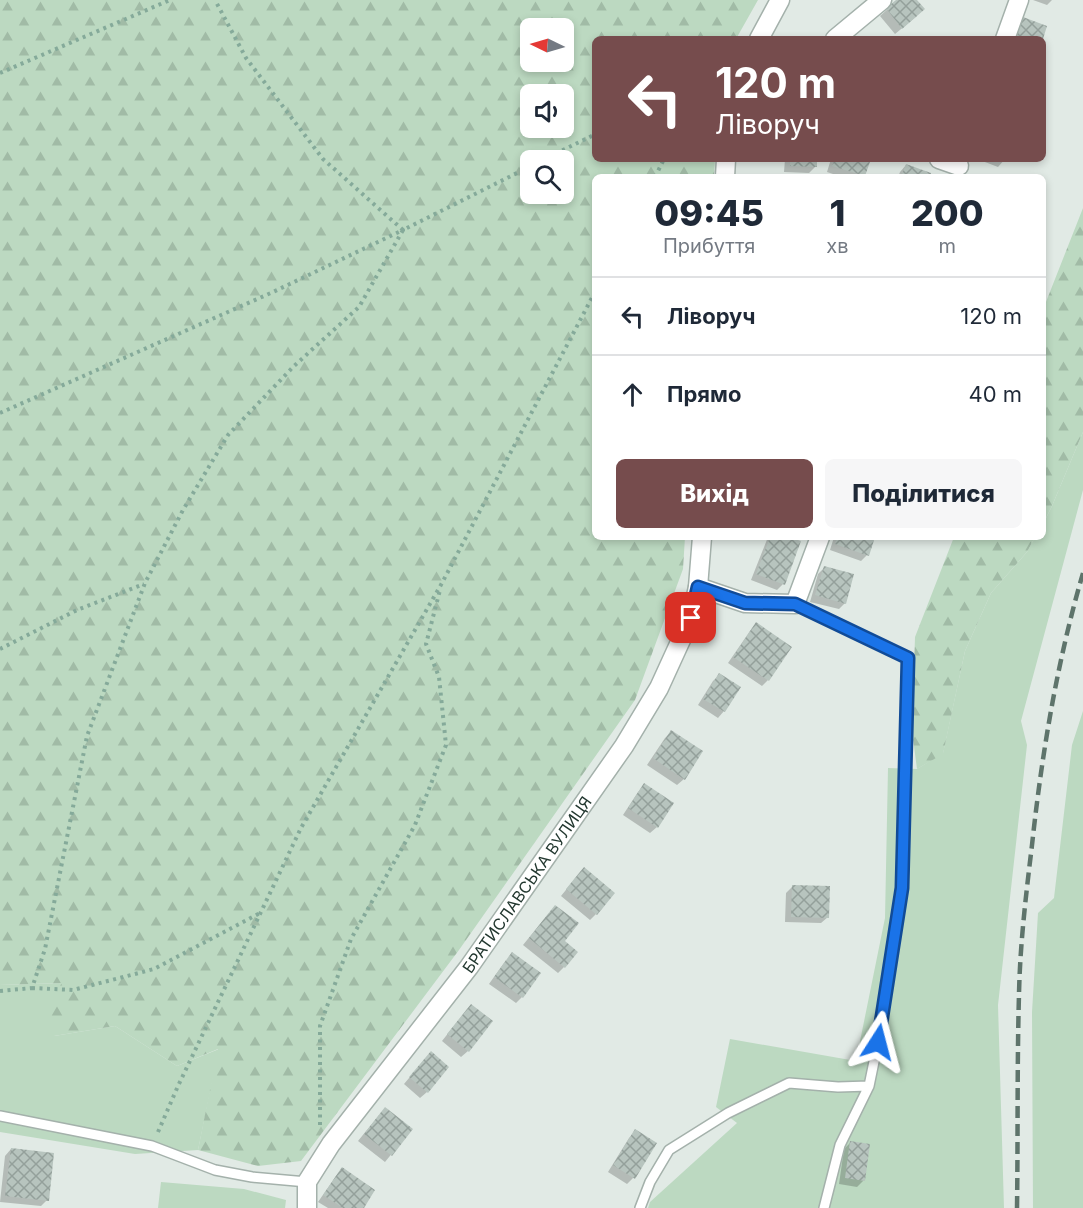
<!DOCTYPE html>
<html lang="uk">
<head>
<meta charset="utf-8">
<style>
	body { margin:0; font-family:Inter,sans-serif; background:#f6f6f7; color:#1f2937; height:100vh; display:flex; flex-direction:column; font-size:22px; white-space:nowrap }
	* { box-sizing:border-box; margin:0 }
	p { font-size:20px; color:#747a83 }
	.icon { flex:none; width:33px; height:33px; fill:none; stroke:currentColor; stroke-width:2; stroke-linecap:round; stroke-linejoin:round }
	.map { position:relative; flex:1; overflow:hidden }
	.panel { position:absolute; left:592px; top:174px; width:454px; height:366px; display:flex; flex-direction:column; background:#fff; border-radius:9px; box-shadow:0 3px 9px #0003 }
	.panel>* { flex:none }
	.top-card { position:absolute; left:592px; top:36px; width:454px; height:126px; border-radius:9px; box-shadow:0 3px 9px #0003; background:#764c4d; color:#fff; overflow:hidden }
	.needle { width:39px; rotate:275deg }
	.controls { position:absolute; left:520px; top:18px; display:grid; gap:12px }
	.controls a { display:grid; place-items:center; width:54px; height:54px; border-radius:9px; background:#fff; box-shadow:0 3px 9px #0003; font-size:30px }
	.pin { position:absolute; display:grid; place-items:center; width:51px; height:51px; color:#fff; margin:-26px; border-radius:12px; box-shadow:0 3px 9px #0006 }
	.me { position:absolute; width:66px; margin:-33px; rotate:9deg; stroke-linejoin:round; filter:drop-shadow(0 0 4px #0008) }
	.turn { display:flex; align-items:center; gap:21px; height:126px; padding:0 24px; font-size:27px }
	.turn .icon { width:78px; height:78px; stroke-width:2.5 }
	.turn b { display:block; font-size:42px; line-height:51px }
	.eta { display:flex; justify-content:space-evenly; align-items:center; height:102px; text-align:center }
	.eta b { font-size:36px; font-weight:800; line-height:42px }
	.cta { display:flex; gap:12px; margin-top:auto; padding:12px 24px }
	.cta a { flex:1; height:69px; border-radius:9px; background:#764c4d; color:#fff; font-size:24px; font-weight:800; line-height:69px; text-align:center }
	.cta a+a { background:#f6f6f7; color:#1f2937 }
	ul { padding:0; list-style:none }
	li { display:flex; align-items:center; gap:18px; height:78px; padding:0 24px; border-top:2px solid #e0e1e3 }
	li div { flex:1 }
	li b { display:block; font-size:22px }
	li em { font-style:normal }
	.map>svg:first-child { display:block }
</style>
</head>
<body>
<div class="map">
<svg width="1083" height="1208" viewBox="0 0 1083 1208">
	<defs>
		<pattern id="forest-firs" width="22" height="20" patternUnits="userSpaceOnUse" patternTransform="scale(1.5)"><rect width="22" height="20" fill="#bcd9c1"/><path d="M5 1l3.5 6h-7zM16 11l3.5 6h-7z" fill="#a1bba6"/></pattern>
		<pattern id="building-cross-hatch" width="8" height="8" patternUnits="userSpaceOnUse" patternTransform="scale(1.5)"><rect width="8" height="8" fill="#b7c4be"/><path d="M0 0l8 8M0 8l8-8" fill="none" stroke="#94a09b"/></pattern>
	</defs>
	<rect width="100%" height="100%" fill="#e1eae5"/>
	<path fill="#bcd9c1" d="M1083,432V490L1021,721L1027,745L998,1005L1004,1208H648L650,1202L737,1123L716,1107L730,1039L856,1061L885,918L888,768L917,769L943,753L965,651L991,593L1027,552L1035,537H1044V522L1052,506Z
		M1083,711V1208H1033L1032,1012L1038,913L1054,898L1072,745Z
		M63,983L54,1036L115,1026L177,1066L219,1049L198,1150L135,1154L0,1132V985Z
		M161,1182L244,1189L286,1200L285,1208H158Z"/>
	<path fill="url(#forest-firs)" fill-rule="evenodd" d="M0,0H758L736,39H596V159H715L714,177H596V537H685L683,569L635,700L459,950L301,1161L258,1166L198,1150L218,1049L177,1066L115,1026L54,1036L43,1010L62,983L0,985ZM531,28H564V62H531ZM564,94V128H531V94ZM531,160H564V194H531Z
		M1083,208V432L1052,506L1044,522V307Z
		M954,537H1035L1027,552L991,593L965,651L943,754L917,769L912,731L915,637Z"/>
	<path fill="#0003" d="M898,0H915L917,16L895,34L880,16Z
		M1033,0H1052L1047,5Z
		M785,159H816L815,167L809,173L784,172Z
		M831,159H869L862,177H842L827,172Z
		M977,159H1005L998,167Z
		M906,165L928,177H898L900,172Z
		M768,537H785L783,584L777,590L751,580Z
		M834,537H874L867,555L861,561L830,550Z
		M824,568L845,603L839,609L810,602L818,574Z
		M756,624L768,680L762,686L728,663L750,631Z
		M719,675L724,711L718,718L698,705L713,681Z
		M671,732L684,779L677,785L647,765L665,738Z
		M644,785L657,827L650,833L623,815L638,792Z
		M578,875L596,914L590,920L561,896Z
		M792,887L828,917L821,923L785,922L786,893Z
		M549,913L563,941L564,967L558,973L523,945Z
		M506,960L522,997L516,1003L489,984Z
		M465,1012L468,1051L461,1057L442,1041Z
		M425,1059L427,1092L420,1098L404,1084Z
		M379,1115L411,1130L385,1162L358,1141Z
		M635,1131L633,1178L627,1184L608,1172L629,1138Z
		M850,1143L864,1180L857,1187L839,1184L844,1149Z
		M11,1149L47,1200L41,1206L0,1202L5,1156Z
		M342,1169L362,1208H328L318,1202L336,1176Z"/>
	<path fill="url(#building-cross-hatch)" d="M896,0H917L925,9L902,29L886,8Z
		M1023,17L1047,26L1043,39H1015Z
		M790,159H817V167L790,166Z
		M835,159H871L865,176L832,166Z
		M906,164L931,173L930,177H901Z
		M770,537H789L801,541L785,585L756,574Z
		M837,537H875L869,556L835,544Z
		M824,566L854,574L846,604L815,595Z
		M756,622L792,647L769,681L733,657Z
		M719,673L741,687L725,712L703,699Z
		M671,730L703,751L685,780L653,758Z
		M644,783L674,803L658,828L628,808Z
		M584,867L615,893L597,915L566,889Z
		M792,885L830,886L829,918L791,917Z
		M555,905L579,923L565,941L578,952L565,968L529,938Z
		M512,952L541,973L523,998L494,977Z
		M471,1004L493,1021L469,1052L447,1034Z
		M431,1051L449,1067L428,1093L409,1077Z
		M385,1107L413,1129L392,1156L364,1134Z
		M635,1129L657,1143L635,1179L613,1165Z
		M850,1141L870,1144L865,1181L845,1178Z
		M11,1148L54,1153L49,1201L5,1196Z
		M342,1167L375,1190L364,1208H343L323,1195Z"/>
	<g fill="none" stroke-linecap="round" stroke-linejoin="round">
		<defs>
			<path id="service" d="M0,1116L152,1146L215,1170L252,1177L307,1182
				M640,1208L650,1182L669,1150L728,1113L789,1083L838,1087L869,1086L878,1042L902,888L908,658L795,604
				M824,1208L840,1145L869,1086"/>
			<g id="minor">
				<path d="M759,39L780,0"/>
				<path d="M835,39L882,0"/>
				<path d="M1005,39L1019,0"/>
				<path d="M939,159L959,166"/>
				<path d="M725,177L726,159"/>
				<path d="M698,587L745,603L795,604L820,537"/>
				<path id="s1" d="M307,1208V1182L331,1144L469,967L624,746L659,688L691,618L698,587L702,537"/>
			</g>
		</defs>
		<use href="#service" stroke="#a4b1ab" stroke-width="12"/>
		<use href="#minor" stroke="#a4b1ab" stroke-width="21"/>
		<path stroke="#85aa9a" stroke-width="4" stroke-dasharray="3 4.5" stroke-linecap="butt" d="M0,73L170,0
			M542,160L596,134
			M655,177L664,159
			M0,413L273,292L403,230L323,159L246,58L215,0
			M0,649L77,610L144,584
			M32,988L73,990L154,969L260,913
			M0,991L32,988L45,949L87,736L145,583L183,510L228,435L294,366L359,307L403,230L531,166
			M320,1125V1026L351,939L415,825L446,745L439,677L426,644L440,590
			M158,1132L178,1086L301,828L442,583L596,290"/>
		<use href="#service" stroke="#fff" stroke-width="9"/>
		<use href="#minor" stroke="#fff" stroke-width="18"/>
		<path stroke="#5e746b" stroke-width="4.5" stroke-dasharray="12 6" stroke-linecap="butt" d="M1017,1208C1018,1137 1017,1066 1019,994C1020,944 1026,895 1032,845C1042,753 1057,662 1083,573"/>
	</g>
	<g fill="none" stroke-linecap="round" stroke-linejoin="round">
		<defs>
			<path id="route" d="M691,618L698,587L745,603L795,604L908,658L902,888L878,1042"/>
		</defs>
		<use href="#route" stroke="#114b97" stroke-width="15"/>
		<use href="#route" stroke="#1a73e8" stroke-width="10"/>
	</g>
	<g text-anchor="middle" stroke-width="5" stroke-linejoin="round" paint-order="stroke">
		<g font-size="16" fill="#233830" stroke="#f1f7f3">
			<text dy="6" stroke="none"><textPath href="#s1" startOffset="396">БРАТИСЛАВСЬКА ВУЛИЦЯ</textPath></text>
		</g>
	</g>
</svg>
<div class="controls">
<a><svg class="needle" viewBox="-14 -14 28 28"><path d="M0-13l5 13h-10z" fill="#e53935"/><path d="M0 13l5-13h-10z" fill="#747a83"/></svg></a>
<a><svg class="icon" aria-label="sound" viewBox="0 0 24 24"><path d="M4 9h4l5-4v14l-5-4H4zM17 9q2 3 0 6"/></svg></a>
<a><svg class="icon" aria-label="search" viewBox="0 0 24 24"><circle cx="10" cy="10" r="6"/><path d="M15 15l6 6"/></svg></a>
</div>
<div class="pin" style="left:691px;top:618px;background:#d93025"><svg class="icon" aria-label="arrive" viewBox="0 0 24 24"><path d="M6 21V4h12l-3 4 3 4H6"/></svg></div>
<svg class="me" style="left:878px;top:1042px" viewBox="-20 -20 40 40"><path d="M0-17L14 15 0 8-14 15z" fill="#1a73e8" stroke="#fff" stroke-width="4"/></svg>
<div class="top-card">
<div class="turn"><svg class="icon" aria-label="left" viewBox="0 0 24 24"><path d="M17 20v-9H6M10 6l-5 5 5 5"/></svg><div><b>120 m</b>Ліворуч</div></div>
</div>
<section class="panel">
<div class="eta">
<div><b>09:45</b><p>Прибуття</p></div>
<div><b>1</b><p>хв</p></div>
<div><b>200</b><p>m</p></div>
</div>
<ul>
<li><svg class="icon" aria-label="left" viewBox="0 0 24 24"><path d="M17 20v-9H6M10 6l-5 5 5 5"/></svg><div><b>Ліворуч</b></div><em>120 m</em></li>
<li><svg class="icon" aria-label="ahead" viewBox="0 0 24 24"><path d="M12 20V5M6 11l6-6 6 6"/></svg><div><b>Прямо</b></div><em>40 m</em></li>
</ul>
<div class="cta"><a>Вихід</a><a>Поділитися</a></div>
</section>
</div>
</body>
</html>
